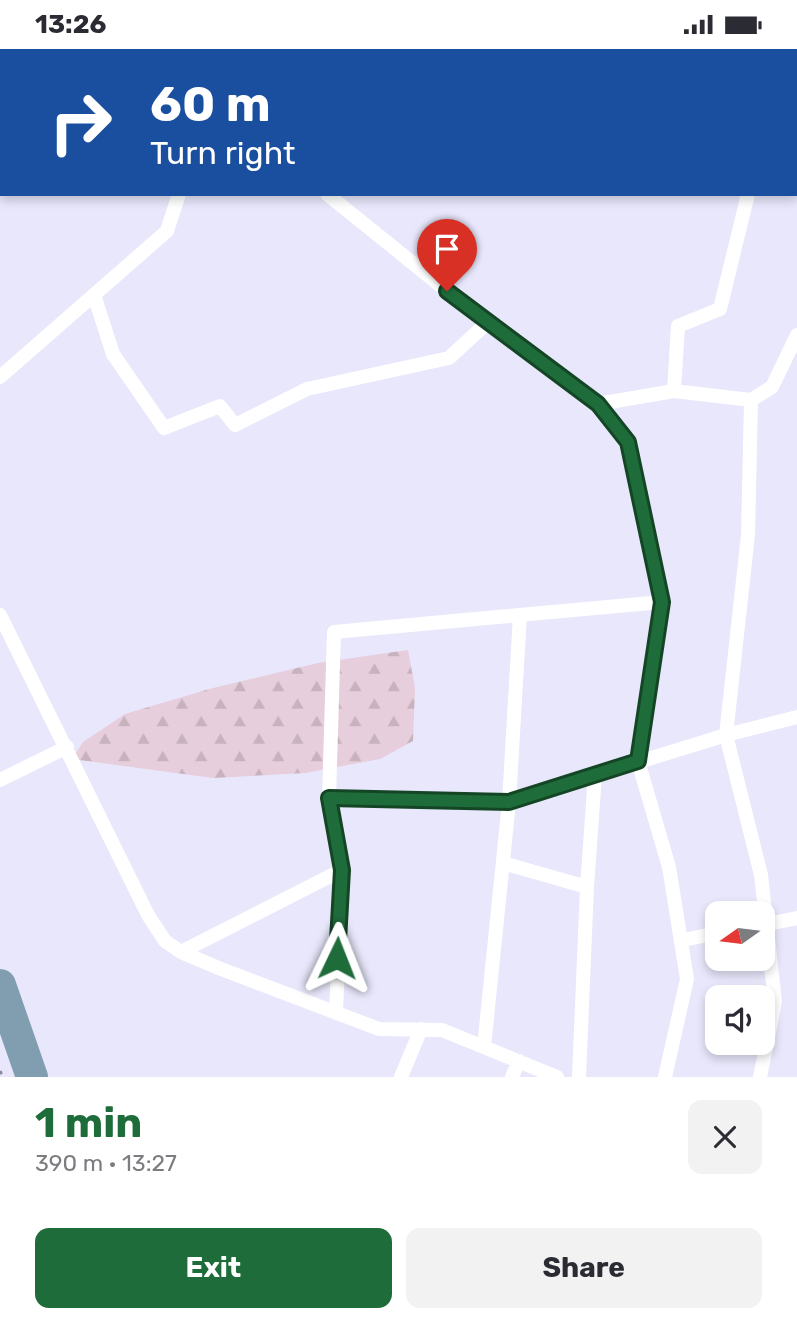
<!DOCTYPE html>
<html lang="en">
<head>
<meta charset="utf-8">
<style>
	body { margin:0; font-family:Rubik,sans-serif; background:#f2f2f3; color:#2b2b33; height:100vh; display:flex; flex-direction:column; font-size:26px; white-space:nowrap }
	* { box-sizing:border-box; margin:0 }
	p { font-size:23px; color:#7c7c81 }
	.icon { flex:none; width:38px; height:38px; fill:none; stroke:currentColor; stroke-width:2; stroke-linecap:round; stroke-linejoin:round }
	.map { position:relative; height:1028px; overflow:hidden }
	.drawer { display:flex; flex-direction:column; background:#fff; flex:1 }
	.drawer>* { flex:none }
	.top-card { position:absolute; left:0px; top:0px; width:798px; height:147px; box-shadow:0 4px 10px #0003; background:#1a4fa0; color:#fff; overflow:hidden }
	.needle { width:46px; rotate:256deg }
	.controls { position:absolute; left:705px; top:852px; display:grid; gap:14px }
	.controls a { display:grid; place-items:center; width:70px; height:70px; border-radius:14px; background:#fff; box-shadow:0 4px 10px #0003; font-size:35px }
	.pin { position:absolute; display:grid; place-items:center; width:60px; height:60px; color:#fff; margin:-72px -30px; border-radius:50% 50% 50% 0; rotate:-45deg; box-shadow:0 0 7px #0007 }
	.pin .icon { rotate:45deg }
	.me { position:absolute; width:77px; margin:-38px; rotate:2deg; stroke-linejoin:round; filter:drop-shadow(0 0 5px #0008) }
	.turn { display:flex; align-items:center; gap:24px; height:147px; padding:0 35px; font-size:32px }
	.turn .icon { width:91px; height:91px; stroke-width:2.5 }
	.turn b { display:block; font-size:49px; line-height:60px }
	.round { display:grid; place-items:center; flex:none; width:74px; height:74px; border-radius:14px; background:#f2f2f3 }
	.head { display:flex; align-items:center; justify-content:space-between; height:119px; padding:0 35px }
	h1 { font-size:42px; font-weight:700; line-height:52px; color:#1f6c3b }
	.button { display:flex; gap:14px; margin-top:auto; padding:14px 35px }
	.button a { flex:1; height:80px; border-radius:14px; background:#1f6c3b; color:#fff; font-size:28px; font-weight:700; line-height:80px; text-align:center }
	.button a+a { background:#f2f2f3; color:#2b2b33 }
	.status { display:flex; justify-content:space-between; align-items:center; height:49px; padding:0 35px; background:#fff; direction:ltr }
	.status svg { height:19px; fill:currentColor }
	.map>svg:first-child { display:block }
</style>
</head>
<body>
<div class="status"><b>13:26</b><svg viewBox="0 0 49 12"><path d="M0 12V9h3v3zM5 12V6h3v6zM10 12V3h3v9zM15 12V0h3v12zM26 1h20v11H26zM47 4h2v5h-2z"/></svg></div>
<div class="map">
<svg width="797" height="1028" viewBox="0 0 797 1028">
	<defs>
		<pattern id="forest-firs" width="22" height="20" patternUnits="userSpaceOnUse" patternTransform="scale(1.75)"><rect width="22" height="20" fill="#e7cedc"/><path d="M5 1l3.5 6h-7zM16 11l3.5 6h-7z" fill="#c7b2be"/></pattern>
	</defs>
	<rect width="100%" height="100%" fill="#e8e7fb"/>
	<path fill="url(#forest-firs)" d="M408,601L415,639L413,692L380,710L305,724L213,729L72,710L83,693L125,665L209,640L318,614Z"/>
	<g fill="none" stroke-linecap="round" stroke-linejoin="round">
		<path stroke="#809eaf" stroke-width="32" d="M0,936L32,1028"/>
		<path stroke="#8a8997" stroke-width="3.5" stroke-dasharray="3.5 3.5" stroke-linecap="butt" d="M0,1022L2,1028"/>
		<path stroke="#fff" stroke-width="14" d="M598,0L600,2
			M200,2V0
			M364,2L366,0
			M670,2L672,0
			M783,2L784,0
			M796,126H797
			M327,145L487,274L598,355L628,393L662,553L638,712L669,818L687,930L665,1028
			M94,246L113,305L164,379L220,357L235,376L307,340L449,309L487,274
			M0,328L167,182L179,145
			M674,342L678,277L720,260L748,145
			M751,351L748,486L726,686L761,826L775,953L760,1028
			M598,355L674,342L751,351L772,338L797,286
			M0,566L148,866L165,892L181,903L221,920L379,980L442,981L557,1028
			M0,731L67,698
			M329,749L509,753L726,686L797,668
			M503,814L587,838
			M763,876L797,869
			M683,891L718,884
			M181,903L342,821
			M336,964L342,821L329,749L334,583L662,553
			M484,998L509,753L520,566
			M401,1028L421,980
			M512,1028L519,1012
			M579,1028L587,838L595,726"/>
	</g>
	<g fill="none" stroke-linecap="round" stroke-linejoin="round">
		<defs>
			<path id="route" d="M337,909L342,821L329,749L509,753L638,712L662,553L628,393L598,355L447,242"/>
		</defs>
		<use href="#route" stroke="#144626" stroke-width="18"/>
		<use href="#route" stroke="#1f6c3b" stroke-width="12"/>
	</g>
</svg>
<div class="controls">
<a><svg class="needle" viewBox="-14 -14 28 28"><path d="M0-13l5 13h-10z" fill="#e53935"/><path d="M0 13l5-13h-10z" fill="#7c7c81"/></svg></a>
<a><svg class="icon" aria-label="sound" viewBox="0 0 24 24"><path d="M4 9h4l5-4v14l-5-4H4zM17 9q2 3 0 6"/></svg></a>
</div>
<div class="pin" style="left:447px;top:242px;background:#d93025"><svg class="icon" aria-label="arrive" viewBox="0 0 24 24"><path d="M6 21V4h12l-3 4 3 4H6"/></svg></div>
<svg class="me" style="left:337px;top:909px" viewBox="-20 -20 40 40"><path d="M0-17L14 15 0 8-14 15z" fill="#1f6c3b" stroke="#fff" stroke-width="4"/></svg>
<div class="top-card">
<div class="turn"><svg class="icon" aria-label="right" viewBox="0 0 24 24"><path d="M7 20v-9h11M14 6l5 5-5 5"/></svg><div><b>60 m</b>Turn right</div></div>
</div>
</div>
<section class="drawer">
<div class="head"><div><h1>1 min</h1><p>390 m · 13:27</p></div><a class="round"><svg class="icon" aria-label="close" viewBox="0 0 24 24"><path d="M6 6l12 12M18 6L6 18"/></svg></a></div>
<div class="button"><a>Exit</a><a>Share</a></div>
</section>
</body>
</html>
